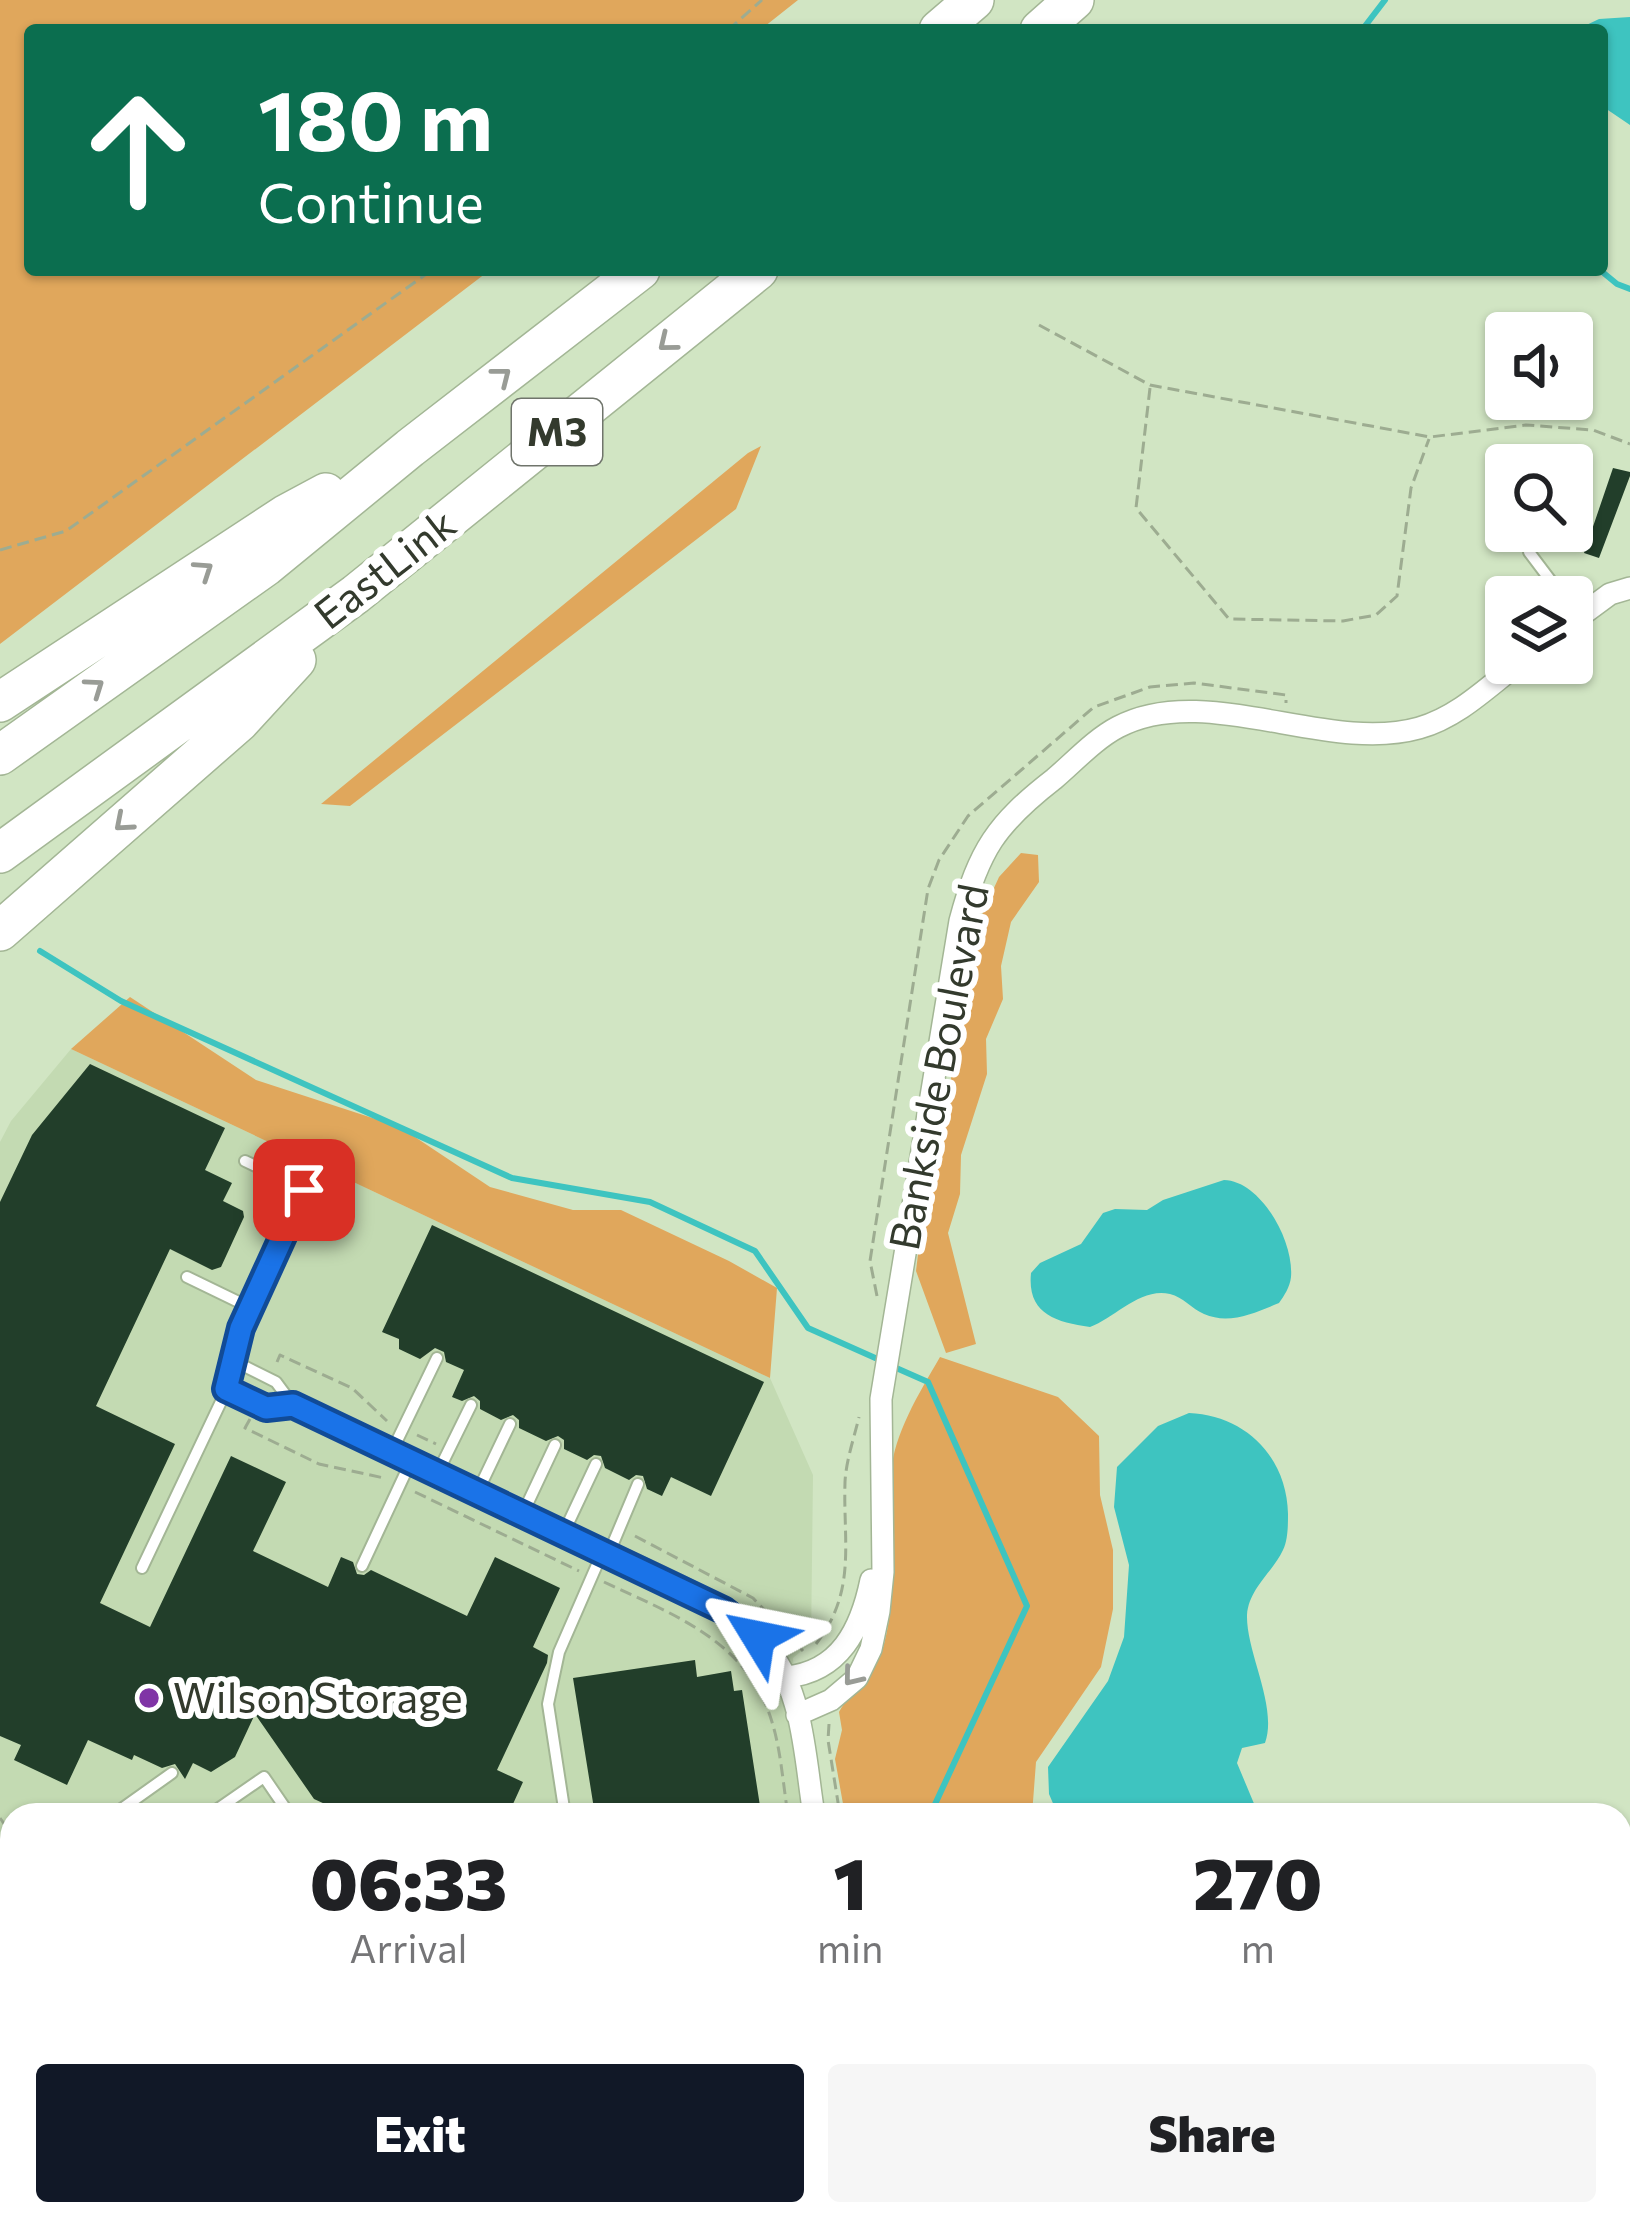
<!DOCTYPE html>
<html lang="en">
<head>
<meta charset="utf-8">
<style>
	body { margin:0; font-family:Commissioner,sans-serif; background:#f6f6f6; color:#202124; height:100vh; display:flex; flex-direction:column; font-size:45px; white-space:nowrap }
	* { box-sizing:border-box; margin:0 }
	p { font-size:39px; color:#757577 }
	.icon { flex:none; width:66px; height:66px; fill:none; stroke:currentColor; stroke-width:2; stroke-linecap:round; stroke-linejoin:round }
	.map { position:relative; flex:1; overflow:hidden }
	.details { position:absolute; left:0px; top:1803px; width:1632px; height:423px; display:flex; flex-direction:column; background:#fff; border-radius:36px 36px 0 0; box-shadow:0 3px 9px #0004 }
	.details>* { flex:none }
	.banner { position:absolute; left:24px; top:24px; width:1584px; height:252px; border-radius:12px; box-shadow:0 3px 9px #0004; background:#0b6e4f; color:#fff; overflow:hidden }
	.controls { position:absolute; left:1485px; top:312px; display:grid; gap:24px }
	.controls a { display:grid; place-items:center; width:108px; height:108px; border-radius:12px; background:#fff; box-shadow:0 3px 9px #0004; font-size:60px }
	.pin { position:absolute; display:grid; place-items:center; width:102px; height:102px; color:#fff; margin:-51px; border-radius:24px; box-shadow:0 6px 18px #0006 }
	.me { position:absolute; width:132px; margin:-66px; rotate:305deg; stroke-linejoin:round; filter:drop-shadow(0 0 9px #0008) }
	.turn { display:flex; align-items:center; gap:42px; height:252px; padding:0 36px; font-size:54px }
	.turn .icon { width:156px; height:156px; stroke-width:2.5 }
	.turn b { display:block; font-size:84px; line-height:102px }
	.eta { display:flex; justify-content:space-evenly; align-items:center; height:204px; text-align:center }
	.eta b { font-size:72px; font-weight:800; line-height:84px }
	.primary-button { display:flex; gap:24px; margin-top:auto; padding:24px 36px }
	.primary-button a { flex:1; height:138px; border-radius:12px; background:#111827; color:#fff; font-size:48px; font-weight:800; line-height:138px; text-align:center }
	.primary-button a+a { background:#f6f6f6; color:#202124 }
	.map>svg:first-child { display:block }
</style>
</head>
<body>
<div class="map">
<svg width="1630" height="2224" viewBox="0 0 1630 2224">
	<rect width="100%" height="100%" fill="#d1e5c3"/>
	<path fill="#c3dab2" d="M71,1049L770,1378L813,1475L811,1643L793,1658L796,1707L814,1815H12V1931L0,1913V1142L11,1121Z
		M211,2214H873L871,2224H220Z"/>
	<path fill="#e0a75c" d="M0,0H798L760,30H30V270H490L0,644Z
		M761,446L736,509L350,806L321,804L748,453Z
		M1021,853L1038,855L1039,882L1011,922L1001,966L1003,999L986,1039L987,1074L961,1155L960,1194L948,1233L976,1344L946,1353L916,1271L923,1213L965,1011L971,954L983,912L999,877Z
		M130,997L256,1080L400,1127L490,1187L573,1210H621L729,1261L777,1288L770,1378L71,1049Z
		M940,1357L1058,1397L1099,1436L1100,1495L1113,1550V1609L1101,1667L1036,1762L1032,1815H845L835,1759L842,1730L839,1712C851,1690 873,1677 882,1651C900,1594 886,1532 891,1473C894,1434 918,1395 940,1357Z"/>
	<path fill="#3ec4c0" d="M1630,17V125L1602,106V30H1576L1599,19Z
		M1224,1180C1261,1181 1294,1241 1291,1277C1290,1287 1284,1296 1279,1303C1255,1313 1229,1325 1204,1314C1192,1309 1183,1297 1170,1294C1140,1287 1115,1318 1090,1327C1054,1322 1027,1313 1031,1273L1040,1263L1081,1244L1103,1213L1115,1209L1147,1210L1163,1200Z
		M1189,1413C1245,1415 1287,1457 1288,1514C1288,1525 1288,1540 1283,1550C1273,1572 1249,1588 1247,1615C1246,1652 1278,1707 1265,1743L1242,1748L1237,1763L1255,1806L1254,1815H1058L1049,1794L1048,1767L1108,1681L1124,1637L1129,1565L1114,1507L1117,1467L1158,1426Z"/>
	<g fill="none" stroke-linecap="round" stroke-linejoin="round">
		<path stroke="#3ec4c0" stroke-width="6" d="M1362,30L1385,0
			M1600,270L1617,284L1630,289
			M40,951L121,1001L512,1178L650,1202L755,1251L808,1328L882,1361
			M894,1367L928,1382L1027,1606L930,1815
			M965,2214L968,2224"/>
	</g>
	<path fill="#223e2a" d="M1613,468L1630,472V476L1599,558L1584,553Z
		M90,1064L225,1128L205,1170L232,1183L223,1201L243,1211L244,1217L221,1267L212,1270L170,1249L96,1406L175,1444L100,1603L150,1627L231,1456L286,1482L253,1551L328,1587L341,1557L353,1562L357,1574L364,1575L371,1570L467,1616L495,1557L560,1588L533,1647L548,1655L547,1663L497,1770L523,1782L508,1815H349L314,1799L255,1714L235,1757L211,1772L193,1763L185,1779L175,1764L162,1768L134,1755L132,1760L88,1740L67,1785L14,1760L21,1745L0,1736V1202L32,1135Z
		M432,1225L764,1382L711,1496L671,1477L662,1496L647,1489L643,1476L636,1475L629,1480L605,1468L601,1456L594,1455L587,1460L564,1449V1440L558,1436L546,1441L519,1428V1420L513,1415L501,1420L480,1409V1401L474,1396L462,1401L452,1397L464,1370L446,1362L444,1352L435,1348L420,1359L399,1349V1339L382,1332Z
		M695,1660L697,1677L731,1671L734,1691L742,1690L760,1806L719,1811L720,1815H595L573,1678Z"/>
	<g fill="none" stroke-linecap="round" stroke-linejoin="round">
		<defs>
			<path id="service" d="M1530,531L1529,552L1563,597
				M187,1277L251,1308
				M227,1389L266,1408L293,1405L276,1382L234,1361
				M392,1451L437,1358
				M438,1472L471,1405
				M478,1491L510,1424
				M523,1513L555,1445
				M564,1532L596,1464
				M609,1553L638,1484
				M362,1566L411,1461
				M142,1568L227,1389L241,1328L305,1190L245,1161
				M113,1815L172,1773
				M209,1815L264,1777L290,1815
				M565,1815L548,1704L559,1652L603,1551
				M0,1896L12,1887
				M328,2224L339,2214"/>
			<path id="minor" d="M1572,622L1610,594L1630,588
				M293,1405C386,1449 479,1493 573,1537C630,1564 732,1601 769,1650C804,1695 805,1760 814,1815
				M786,1677C840,1672 861,1629 871,1580
				M797,1715L831,1700L857,1678L871,1649L879,1611L883,1572L881,1399L960,921C979,850 996,824 1054,779C1074,762 1095,739 1118,727C1205,681 1327,754 1419,728C1458,717 1488,687 1519,663
				M0,1913L12,1931
				M211,2214L220,2224
				M872,2224L873,2214"/>
			<path id="trunk" d="M0,2048L12,2062
				M0,2127L12,2141
				M0,2192L12,2199
				M39,2214L55,2224
				M143,2214L152,2224"/>
			<path id="motorway" d="M939,30L974,0
				M1040,30L1074,0
				M0,702L285,515L326,493
				M0,755L266,566L410,448L640,270
				M0,853L356,594L758,270
				M0,931L239,722L296,660"/>
		</defs>
		<use href="#service" stroke="#a3b695" stroke-width="14"/>
		<use href="#minor" stroke="#a3b695" stroke-width="24"/>
		<use href="#trunk" stroke="#a3b695" stroke-width="39"/>
		<use href="#motorway" stroke="#a3b695" stroke-width="42"/>
		<path stroke="#9dac91" stroke-width="3" stroke-dasharray="12 6" stroke-linecap="butt" d="M728,30L762,0
			M1039,325L1150,385L1430,437L1526,425L1593,430L1630,444
			M1150,388L1136,508L1229,619L1343,621L1376,615L1397,596L1411,488L1429,439
			M0,550L66,531L432,270
			M877,1296L870,1261L928,889L939,860L968,816L1094,707L1150,687L1194,683L1286,695V703
			M277,1362L280,1355L352,1388L387,1421
			M250,1419L245,1428L319,1464L384,1478
			M417,1435L436,1444
			M415,1492L579,1571
			M635,1536L753,1598L803,1651
			M604,1582C674,1615 748,1641 772,1722C781,1751 783,1784 788,1815
			M816,1644C857,1591 843,1543 845,1482C846,1461 854,1438 859,1417
			M829,1724L828,1740L840,1815
			M0,1818L12,1835
			M250,2214L259,2224
			M844,2224L846,2214
			M900,2224L901,2214"/>
		<use href="#service" stroke="#fff" stroke-width="10"/>
		<use href="#minor" stroke="#fff" stroke-width="21"/>
		<use href="#trunk" stroke="#fff" stroke-width="36"/>
		<use href="#motorway" stroke="#fff" stroke-width="39"/>
	</g>
	<defs><path id="oneway-chevron" d="M-2-3.5L2.5 0L-2 3.5" fill="none" stroke-width="1.6" stroke-linecap="round" stroke-linejoin="round" transform="scale(3)"/></defs>
	<g stroke="#999c96">
		<use href="#oneway-chevron" transform="translate(667 343) rotate(141)"/>
		<use href="#oneway-chevron" transform="translate(502 376) rotate(-38)"/>
		<use href="#oneway-chevron" transform="translate(204 570) rotate(-34)"/>
		<use href="#oneway-chevron" transform="translate(95 687) rotate(-35)"/>
		<use href="#oneway-chevron" transform="translate(123 823) rotate(139)"/>
		<use href="#oneway-chevron" transform="translate(852 1677) rotate(129)"/>
	</g>
	<g fill="none" stroke-linecap="round" stroke-linejoin="round">
		<defs>
			<path id="route" d="M304,1190L241,1328L226,1389L266,1408L293,1405L723,1610L758,1637"/>
		</defs>
		<use href="#route" stroke="#114b97" stroke-width="30"/>
		<use href="#route" stroke="#1a73e8" stroke-width="21"/>
	</g>
	<circle fill="#8035a6" stroke="#fff" stroke-width="4.5" cx="149" cy="1698" r="12"/>
	<g text-anchor="middle" stroke-width="12" stroke-linejoin="round" paint-order="stroke">
		<rect fill="#fff" stroke="#70756c" stroke-width="3" x="512" y="399" width="90" height="66" rx="9"/>
		<g font-size="39" font-weight="bold" fill="#333a2d">
			<text x="557" y="446">M3</text>
		</g>
		<g font-size="42" fill="#333a2d" stroke="#fff">
			<text transform="translate(385 569) rotate(-38)" y="15">EastLink</text>
			<text transform="translate(939 1067) rotate(-79)" y="15">Bankside Boulevard</text>
		</g>
		<g font-size="42" fill="#333a2d" stroke="#fff" text-anchor="start">
			<text x="173" y="1713">Wilson Storage</text>
		</g>
	</g>
</svg>
<div class="controls">
<a><svg class="icon" aria-label="sound" viewBox="0 0 24 24"><path d="M4 9h4l5-4v14l-5-4H4zM17 9q2 3 0 6"/></svg></a>
<a><svg class="icon" aria-label="search" viewBox="0 0 24 24"><circle cx="10" cy="10" r="6"/><path d="M15 15l6 6"/></svg></a>
<a><svg class="icon" aria-label="layers" viewBox="0 0 24 24"><path d="M12 4l9 5-9 5-9-5zM3 14l9 5 9-5"/></svg></a>
</div>
<div class="pin" style="left:304px;top:1190px;background:#d93025"><svg class="icon" aria-label="arrive" viewBox="0 0 24 24"><path d="M6 21V4h12l-3 4 3 4H6"/></svg></div>
<svg class="me" style="left:758px;top:1637px" viewBox="-20 -20 40 40"><path d="M0-17L14 15 0 8-14 15z" fill="#1a73e8" stroke="#fff" stroke-width="4"/></svg>
<div class="banner">
<div class="turn"><svg class="icon" aria-label="ahead" viewBox="0 0 24 24"><path d="M12 20V5M6 11l6-6 6 6"/></svg><div><b>180 m</b>Continue</div></div>
</div>
<section class="details">
<div class="eta">
<div><b>06:33</b><p>Arrival</p></div>
<div><b>1</b><p>min</p></div>
<div><b>270</b><p>m</p></div>
</div>
<div class="primary-button"><a>Exit</a><a>Share</a></div>
</section>
</div>
</body>
</html>
